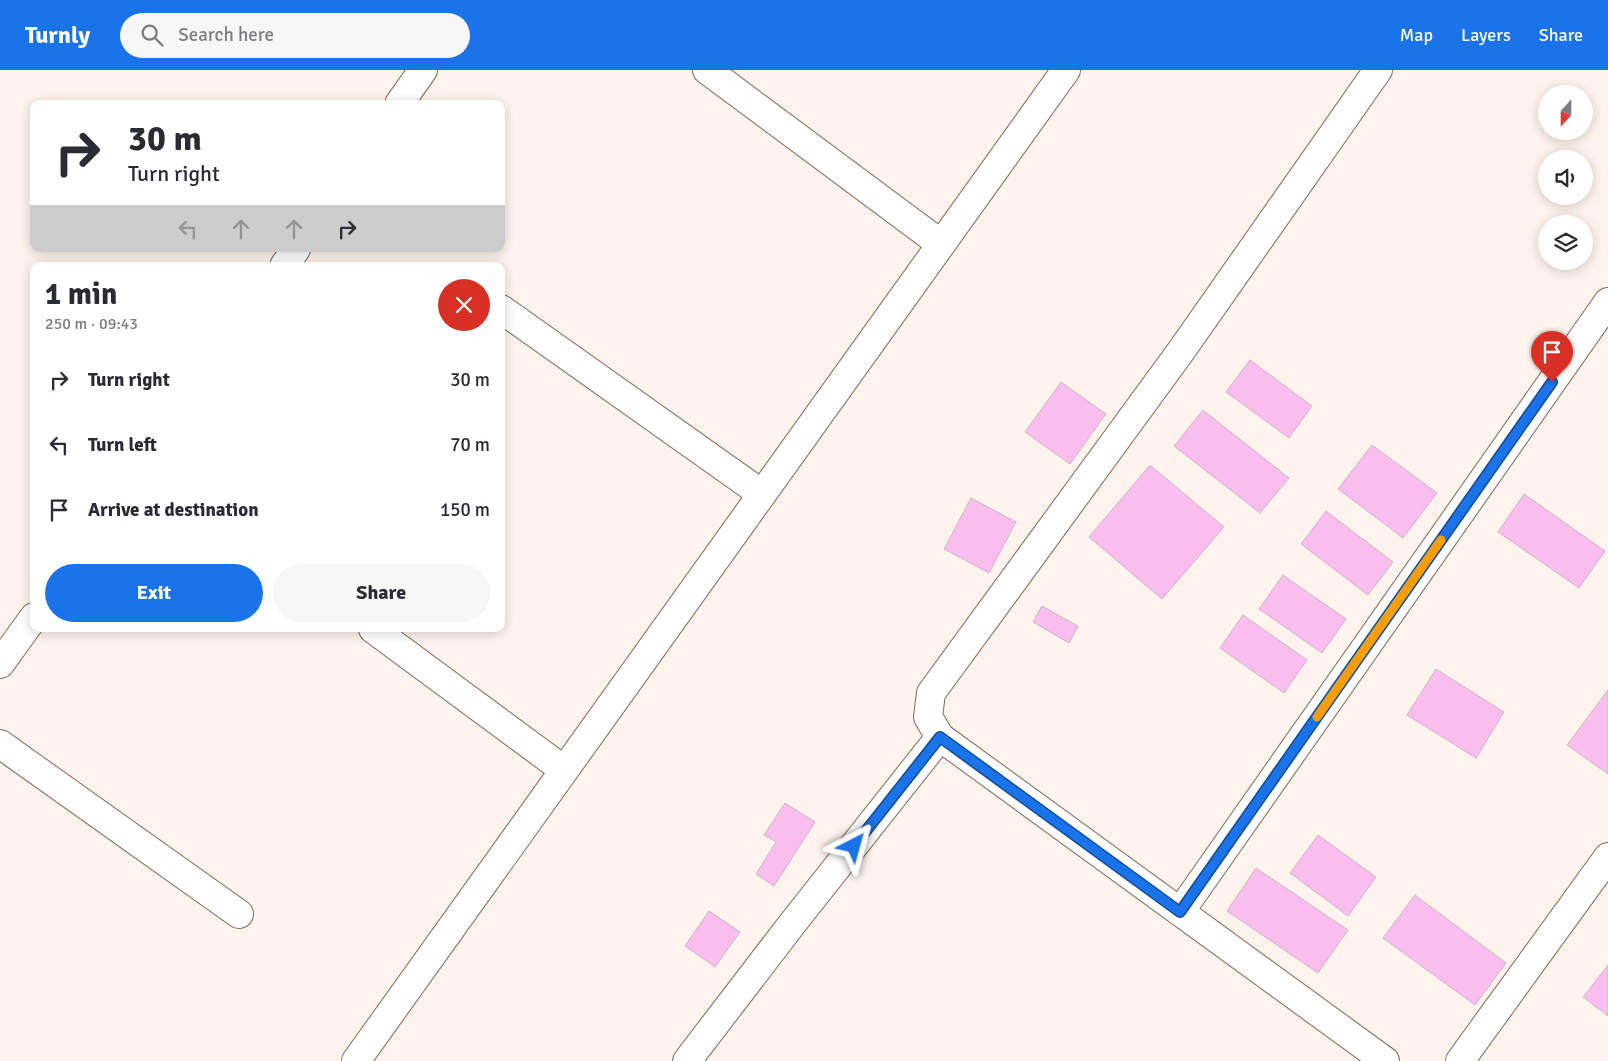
<!DOCTYPE html>
<html lang="en">
<head>
<meta charset="utf-8">
<style>
	body { margin:0; font-family:Signika,sans-serif; background:#f7f7f7; color:#2b2b33; height:100vh; display:flex; flex-direction:column; font-size:19px; white-space:nowrap }
	* { box-sizing:border-box; margin:0 }
	p { font-size:16px; color:#7c7c81 }
	.icon { flex:none; width:28px; height:28px; fill:none; stroke:currentColor; stroke-width:2; stroke-linecap:round; stroke-linejoin:round }
	.map { position:relative; flex:1; overflow:hidden }
	.side { position:absolute; left:30px; top:192px; width:475px; height:370px; display:flex; flex-direction:column; background:#fff; border-radius:10px; box-shadow:0 2px 12px #0003 }
	.side>* { flex:none }
	.hud { position:absolute; left:30px; top:30px; width:475px; height:152px; border-radius:10px; box-shadow:0 2px 12px #0003; background:#fff; color:#2b2b33; overflow:hidden }
	.needle { width:32px; rotate:201deg }
	.controls { position:absolute; left:1538px; top:15px; display:grid; gap:10px }
	.controls a { display:grid; place-items:center; width:55px; height:55px; border-radius:50%; background:#fff; box-shadow:0 2px 12px #0003; font-size:25px }
	.pin { position:absolute; display:grid; place-items:center; width:42px; height:42px; color:#fff; margin:-51px -21px; border-radius:50% 50% 50% 0; rotate:-45deg; box-shadow:0 0 5px #0007 }
	.pin .icon { rotate:45deg }
	.me { position:absolute; width:55px; margin:-28px; rotate:39deg; stroke-linejoin:round; filter:drop-shadow(0 0 4px #0008) }
	.turn { display:flex; align-items:center; gap:18px; height:105px; padding:0 15px; font-size:22px }
	.turn .icon { width:65px; height:65px; stroke-width:2.5 }
	.turn b { display:block; font-size:35px; line-height:42px }
	.lanes { display:flex; align-items:center; height:48px; padding:0 15px; background:#0003; justify-content:center; gap:25px; direction:ltr }
	.lanes .off { opacity:.35 }
	.round { display:grid; place-items:center; flex:none; width:52px; height:52px; border-radius:26px; background:#f7f7f7 }
	.head { display:flex; align-items:center; justify-content:space-between; height:85px; padding:0 15px }
	h1 { font-size:30px; font-weight:800; line-height:38px }
	.cta { display:flex; gap:10px; margin-top:auto; padding:10px 15px }
	.cta a { flex:1; height:58px; border-radius:30px; background:#1a73e8; color:#fff; font-size:20px; font-weight:800; line-height:58px; text-align:center }
	.cta a+a { background:#f7f7f7; color:#2b2b33 }
	ul { padding:0; list-style:none }
	li { display:flex; align-items:center; gap:15px; height:65px; padding:0 15px }
	li div { flex:1 }
	li b { display:block; font-size:19px }
	li em { font-style:normal }
	header { display:flex; align-items:center; gap:30px; box-sizing:border-box; height:70px; padding:0 25px; background:#1a73e8; color:#fff }
	header strong { font-size:24px }
	nav { display:flex; gap:28px; margin-inline-start:auto; font-size:18px }
	.search { width:350px; height:45px; background:#f7f7f7; display:flex; align-items:center; gap:12px; box-sizing:border-box; padding:0 18px; border-radius:28px; color:#7c7c81; font-size:19px }
	.map>svg:first-child { display:block }
</style>
</head>
<body>
<header>
<strong>Turnly</strong>
<div class="search"><svg class="icon" aria-label="search" viewBox="0 0 24 24"><circle cx="10" cy="10" r="6"/><path d="M15 15l6 6"/></svg>Search here</div>
<nav><a>Map</a><a>Layers</a><a>Share</a></nav>
</header>
<div class="map">
<svg width="1608" height="991" viewBox="0 0 1608 991">
	<rect width="100%" height="100%" fill="#fff4ed"/>
	<path fill="#fabeee" stroke="#cdb5c7" d="M1250,290L1312,336L1289,368L1226,322Z
		M1061,312L1106,344L1070,394L1025,362Z
		M1203,340L1289,408L1260,443L1174,376Z
		M1372,375L1437,423L1403,468L1338,419Z
		M1150,395L1224,457L1162,529L1089,467Z
		M1524,424L1605,481L1579,518L1498,462Z
		M971,428L1016,452L989,503L944,479Z
		M1326,441L1393,492L1368,525L1301,474Z
		M1283,505L1346,549L1322,583L1259,539Z
		M1042,536L1078,556L1069,573L1033,552Z
		M1243,545L1307,590L1284,623L1220,578Z
		M1436,599L1504,642L1476,688L1407,645Z
		M1608,620V704L1567,675Z
		M785,733L815,752L774,816L756,804L776,772L764,765Z
		M1318,765L1376,807L1348,846L1290,803Z
		M1256,798L1348,860L1318,903L1227,841Z
		M1415,825L1506,893L1475,935L1383,868Z
		M709,841L740,862L715,897L685,876Z
		M1608,895V946L1583,927Z"/>
	<g fill="none" stroke-linecap="round" stroke-linejoin="round">
		<defs>
			<path id="minor" d="M707,0L941,174
				M1378,0L1181,281L931,623L928,647L940,667L1385,991
				M399,34L423,0
				M284,196L296,179
				M501,239L762,424
				M373,559L564,700
				M0,594L34,547
				M0,674L239,844
				M1180,842L1608,232
				M356,991L1066,0
				M687,991L792,854L940,667
				M1460,991L1608,787"/>
		</defs>
		<use href="#minor" stroke="#7f6758" stroke-width="30"/>
		<use href="#minor" stroke="#fff" stroke-width="28"/>
	</g>
	<g fill="none" stroke-linecap="round" stroke-linejoin="round">
		<defs>
			<path id="route" d="M854,776L940,667L1180,842L1552,312"/>
		</defs>
		<use href="#route" stroke="#114b97" stroke-width="12"/>
		<use href="#route" stroke="#1a73e8" stroke-width="9"/>
		<path stroke="#f59e0b" stroke-width="9" d="M1317,647L1441,470"/>
	</g>
</svg>
<div class="controls">
<a><svg class="needle" viewBox="-14 -14 28 28"><path d="M0-13l5 13h-10z" fill="#e53935"/><path d="M0 13l5-13h-10z" fill="#7c7c81"/></svg></a>
<a><svg class="icon" aria-label="sound" viewBox="0 0 24 24"><path d="M4 9h4l5-4v14l-5-4H4zM17 9q2 3 0 6"/></svg></a>
<a><svg class="icon" aria-label="layers" viewBox="0 0 24 24"><path d="M12 4l9 5-9 5-9-5zM3 14l9 5 9-5"/></svg></a>
</div>
<div class="pin" style="left:1552px;top:312px;background:#d93025"><svg class="icon" aria-label="arrive" viewBox="0 0 24 24"><path d="M6 21V4h12l-3 4 3 4H6"/></svg></div>
<svg class="me" style="left:854px;top:776px" viewBox="-20 -20 40 40"><path d="M0-17L14 15 0 8-14 15z" fill="#1a73e8" stroke="#fff" stroke-width="4"/></svg>
<div class="hud">
<div class="turn"><svg class="icon" aria-label="right" viewBox="0 0 24 24"><path d="M7 20v-9h11M14 6l5 5-5 5"/></svg><div><b>30 m</b>Turn right</div></div>
<div class="lanes"><svg class="icon off" aria-label="left" viewBox="0 0 24 24"><path d="M17 20v-9H6M10 6l-5 5 5 5"/></svg><svg class="icon off" aria-label="ahead" viewBox="0 0 24 24"><path d="M12 20V5M6 11l6-6 6 6"/></svg><svg class="icon off" aria-label="ahead" viewBox="0 0 24 24"><path d="M12 20V5M6 11l6-6 6 6"/></svg><svg class="icon" aria-label="right" viewBox="0 0 24 24"><path d="M7 20v-9h11M14 6l5 5-5 5"/></svg></div>
</div>
<section class="side">
<div class="head"><div><h1>1 min</h1><p>250 m · 09:43</p></div><a class="round" style="background:#d93025;color:#fff"><svg class="icon" aria-label="close" viewBox="0 0 24 24"><path d="M6 6l12 12M18 6L6 18"/></svg></a></div>
<ul>
<li><svg class="icon" aria-label="right" viewBox="0 0 24 24"><path d="M7 20v-9h11M14 6l5 5-5 5"/></svg><div><b>Turn right</b></div><em>30 m</em></li>
<li><svg class="icon" aria-label="left" viewBox="0 0 24 24"><path d="M17 20v-9H6M10 6l-5 5 5 5"/></svg><div><b>Turn left</b></div><em>70 m</em></li>
<li><svg class="icon" aria-label="arrive" viewBox="0 0 24 24"><path d="M6 21V4h12l-3 4 3 4H6"/></svg><div><b>Arrive at destination</b></div><em>150 m</em></li>
</ul>
<div class="cta"><a>Exit</a><a>Share</a></div>
</section>
</div>
</body>
</html>
